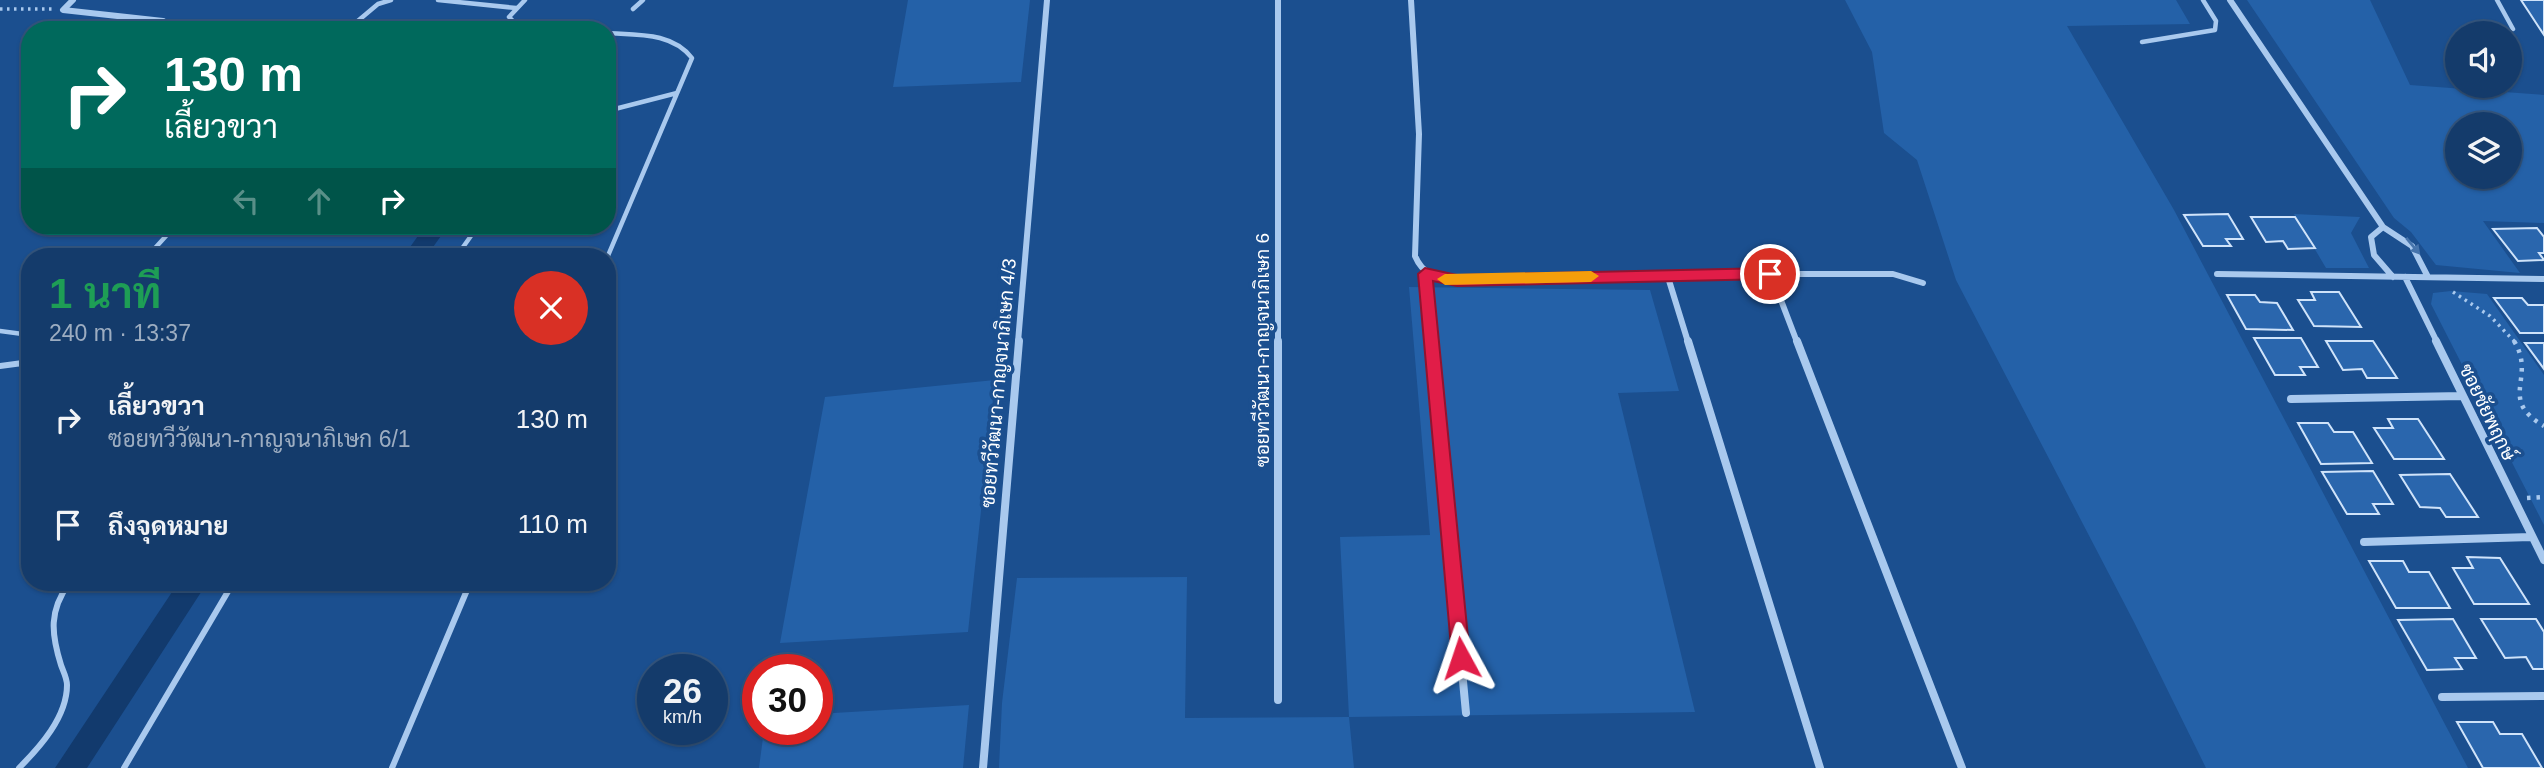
<!DOCTYPE html>
<html lang="th">
<head>
<meta charset="utf-8">
<style>
	body { margin:0; font-family:Arial,Sarabun,sans-serif; background:#1d4271; color:#f1f3f6; height:100vh; display:flex; flex-direction:column; font-size:26px; white-space:nowrap }
	* { box-sizing:border-box; margin:0 }
	p { font-size:23px; color:#9dadc1 }
	.icon { flex:none; width:38px; height:38px; fill:none; stroke:currentColor; stroke-width:2; stroke-linecap:round; stroke-linejoin:round }
	.map { position:relative; flex:1; overflow:hidden }
	.details { position:absolute; left:21px; top:248px; width:595px; height:343px; display:flex; flex-direction:column; background:#143b6b; border-radius:28px; box-shadow:0 2px 5px #0004,0 0 0 2px #33557e }
	.details>* { flex:none }
	.banner { position:absolute; left:21px; top:21px; width:595px; height:214px; border-radius:28px; box-shadow:0 2px 5px #0004,0 0 0 2px #33557e; background:#00695c; color:#fff; overflow:hidden }
	.tools { position:absolute; left:2445px; top:21px; display:grid; gap:14px }
	.tools a { display:grid; place-items:center; width:77px; height:77px; border-radius:50%; background:#143b6b; box-shadow:0 2px 5px #0004,0 0 0 2px #33557e; font-size:35px }
	.speed { position:absolute; left:637px; top:654px; display:flex; gap:14px; font-size:35px; font-weight:700; text-align:center }
	.speed>* { display:grid; place-content:center; width:91px; height:91px; border-radius:50%; background:#143b6b; box-shadow:0 2px 5px #0004,0 0 0 2px #33557e; line-height:1 }
	.speed small { font-size:18px; font-weight:400 }
	.speed .limit { border:10px solid #d22; background:#fff; color:#111 }
	.pin { position:absolute; display:grid; place-items:center; width:60px; height:60px; color:#fff; margin:-30px; border:4px solid #fff; border-radius:50%; box-shadow:0 2px 7px #0007 }
	.me { position:absolute; width:77px; margin:-38px; rotate:355deg; stroke-linejoin:round; filter:drop-shadow(0 0 5px #0008) }
	.turn { display:flex; align-items:center; gap:24px; height:147px; padding:0 28px; font-size:32px }
	.turn .icon { width:91px; height:91px; stroke-width:2.5 }
	.turn b { display:block; font-size:49px; line-height:60px }
	.lanes { display:flex; align-items:center; height:66px; padding:0 28px; background:#0003; justify-content:center; gap:35px; direction:ltr }
	.lanes .off { opacity:.35 }
	.round { display:grid; place-items:center; flex:none; width:74px; height:74px; border-radius:37px; background:#1d4271 }
	.overview { display:flex; align-items:center; justify-content:space-between; height:119px; padding:0 28px }
	h1 { font-size:42px; font-weight:700; line-height:52px; color:#1e9e55 }
	ul { padding:0; list-style:none }
	li { display:flex; align-items:center; gap:21px; height:105px; padding:0 28px }
	li div { flex:1 }
	li b { display:block; font-size:26px }
	li em { font-style:normal }
	.map>svg:first-child { display:block }
</style>
</head>
<body>
<div class="map">
<svg width="2544" height="768" viewBox="0 0 2544 768">
	<rect width="100%" height="100%" fill="#1b4f8f"/>
	<path fill="#2461a8" fill-rule="evenodd" d="M908,0H1030L1021,82L893,87Z
		M1845,0H2176L2190,24L2067,26L2174,210L2468,768H2206L2134,622L1956,280L1917,160L1884,133L1872,52Z
		M2247,0H2370L2410,85L2544,95V223L2483,221L2520,273L2436,265L2411,232L2394,218ZM2457,124H2510V177H2457Z
		M2294,214L2360,217L2351,233L2369,268H2326Z
		M1409,287L1650,290L1679,391L1618,393L1695,712L1349,717L1354,768H999L1002,703L1017,578L1187,577L1185,718L1349,717L1340,537L1430,535Z
		M2451,291L2487,294L2544,375V525L2431,304L2433,293Z
		M995,380L968,632L780,643L825,397Z
		M969,705L963,768H759L764,730H817V714Z"/>
	<g fill="none" stroke-linecap="round" stroke-linejoin="round">
		<path fill="#123a6d" fill-rule="evenodd" d="M425,226H448L426,257H403Z
			M178,583H207L87,768H55Z"/>
	</g>
	<path fill="#2a66ad" stroke="#cfe3fa" stroke-width="2" d="M2521,0H2544V35Z
		M2228,214L2243,239H2226L2231,246H2203L2184,215Z
		M2251,217H2295L2315,248L2288,249L2283,241L2266,242Z
		M2537,228L2544,237V253H2539L2544,260L2518,261L2493,229Z
		M2311,292H2339L2361,327L2314,326L2298,300H2315Z
		M2227,295H2255L2260,302L2277,303L2293,330L2246,329Z
		M2494,298H2522L2528,305H2544V333H2520Z
		M2254,338H2301L2318,367H2300L2305,375H2275Z
		M2326,341H2373L2397,378H2367L2362,369L2343,370Z
		M2525,343H2544V369Z
		M2388,419H2418L2444,459H2394L2374,428H2393Z
		M2298,423H2328L2334,432H2353L2372,463L2321,464Z
		M2373,471L2393,504H2373L2379,514H2347L2322,472Z
		M2450,474L2478,517H2446L2440,508L2420,507L2400,475Z
		M2467,557L2500,558L2529,604H2474L2453,568H2473Z
		M2369,561H2403L2409,572H2429L2450,608H2396Z
		M2453,619L2476,658H2455L2462,669L2427,670L2398,620Z
		M2481,619H2536L2544,632V669H2533L2526,657L2505,658Z
		M2457,722H2493L2500,734H2522L2542,768H2483Z"/>
	<g fill="none" stroke-linecap="round" stroke-linejoin="round">
		<path stroke="#a9c9ee" stroke-width="3.5" stroke-dasharray="2.5 4.5" stroke-linecap="butt" d="M0,9H52
			M2453,292L2490,316L2515,342"/>
		<path stroke="#a9c9ee" stroke-width="4.5" stroke-dasharray="3.5 6" stroke-linecap="butt" d="M2514,341C2537,378 2497,399 2544,426
			M2527,498L2544,497"/>
		<path stroke="#a9c9ee" stroke-width="4.5" d="M438,0L516,8
			M525,0L509,17L520,28L559,30
			M2497,0L2513,29
			M633,9L643,0
			M347,30L378,4L391,0
			M607,33C637,35 672,32 692,58L607,258
			M2142,42L2215,30L2216,21L2203,0
			M607,111L677,93
			M147,257L175,226
			M456,257L478,226
			M0,331L30,335"/>
		<path stroke="#a9c9ee" stroke-width="6" d="M0,366L30,362
			M19,768C40,747 67,717 67,685C67,678 63,671 61,665C51,633 49,611 69,583
			M124,768L233,583
			M392,768L470,583"/>
		<path stroke="#a9c9ee" stroke-width="6" d="M73,0L63,10L163,21
			M1278,0V342
			M1411,0L1419,134L1415,256C1423,275 1437,279 1457,280L1667,274H1893L1923,283
			M2230,0L2383,227L2412,246L2428,277
			M2383,227L2371,237L2374,255L2393,277
			M1425,273L1431,342
			M1667,274L1688,342
			M1771,274L1797,342
			M2217,274L2544,279
			M2405,277L2437,342
			M1018,342L1047,0"/>
		<path stroke="#a9c9ee" stroke-width="8" d="M1278,341V700
			M1431,341L1466,713
			M1688,341L1820,768
			M1797,341L1962,768
			M2436,341L2544,560
			M2291,399L2463,396
			M2364,542L2531,537
			M2442,697L2544,696
			M983,768L1019,341"/>
	</g>
	<defs><path id="oneway-solid" d="M-6-.8H1V-3.2L6.5 0L1 3.2V.8H-6Z" transform="scale(1.75)"/></defs>
	<use fill="#4674ac" href="#oneway-solid" transform="translate(2413 246) rotate(50)"/>
	<path fill="#e11d48" stroke="#92132f" stroke-width="2" d="M1425,268L1457,275L1770,268L1778,274L1770,279L1457,286L1433,281L1470,658L1467,664L1461,667L1454,664L1452,658L1418,274Z"/>
	<path fill="#f59e0b" d="M1591,271L1599,276L1591,282L1445,285L1437,279L1445,274Z"/>
	<g text-anchor="middle" stroke-width="7" stroke-linejoin="round" paint-order="stroke">
		<g font-size="19" fill="#fff" stroke="#1b4f8f">
			<text transform="translate(1262 350) rotate(-90)" y="7">ซอยทวีวัฒนา-กาญจนาภิเษก 6</text>
			<text transform="translate(998 383) rotate(-85)" y="7">ซอยทวีวัฒนา-กาญจนาภิเษก 4/3</text>
			<text transform="translate(2488 412) rotate(64)" y="7">ซอยชัยพฤกษ์</text>
		</g>
	</g>
</svg>
<div class="tools">
<a><svg class="icon" aria-label="sound" viewBox="0 0 24 24"><path d="M4 9h4l5-4v14l-5-4H4zM17 9q2 3 0 6"/></svg></a>
<a><svg class="icon" aria-label="layers" viewBox="0 0 24 24"><path d="M12 4l9 5-9 5-9-5zM3 14l9 5 9-5"/></svg></a>
</div>
<div class="speed"><div>26<small>km/h</small></div><div class="limit">30</div></div>
<div class="pin" style="left:1770px;top:274px;background:#d93025"><svg class="icon" aria-label="arrive" viewBox="0 0 24 24"><path d="M6 21V4h12l-3 4 3 4H6"/></svg></div>
<svg class="me" style="left:1461px;top:658px" viewBox="-20 -20 40 40"><path d="M0-17L14 15 0 8-14 15z" fill="#e11d48" stroke="#fff" stroke-width="4"/></svg>
<div class="banner">
<div class="turn"><svg class="icon" aria-label="right" viewBox="0 0 24 24"><path d="M7 20v-9h11M14 6l5 5-5 5"/></svg><div><b>130 m</b>เลี้ยวขวา</div></div>
<div class="lanes"><svg class="icon off" aria-label="left" viewBox="0 0 24 24"><path d="M17 20v-9H6M10 6l-5 5 5 5"/></svg><svg class="icon off" aria-label="ahead" viewBox="0 0 24 24"><path d="M12 20V5M6 11l6-6 6 6"/></svg><svg class="icon" aria-label="right" viewBox="0 0 24 24"><path d="M7 20v-9h11M14 6l5 5-5 5"/></svg></div>
</div>
<section class="details">
<div class="overview"><div><h1>1 นาที</h1><p>240 m · 13:37</p></div><a class="round" style="background:#d93025;color:#fff"><svg class="icon" aria-label="close" viewBox="0 0 24 24"><path d="M6 6l12 12M18 6L6 18"/></svg></a></div>
<ul>
<li><svg class="icon" aria-label="right" viewBox="0 0 24 24"><path d="M7 20v-9h11M14 6l5 5-5 5"/></svg><div><b>เลี้ยวขวา</b><p>ซอยทวีวัฒนา-กาญจนาภิเษก 6/1</p></div><em>130 m</em></li>
<li><svg class="icon" aria-label="arrive" viewBox="0 0 24 24"><path d="M6 21V4h12l-3 4 3 4H6"/></svg><div><b>ถึงจุดหมาย</b></div><em>110 m</em></li>
</ul>
</section>
</div>
</body>
</html>
